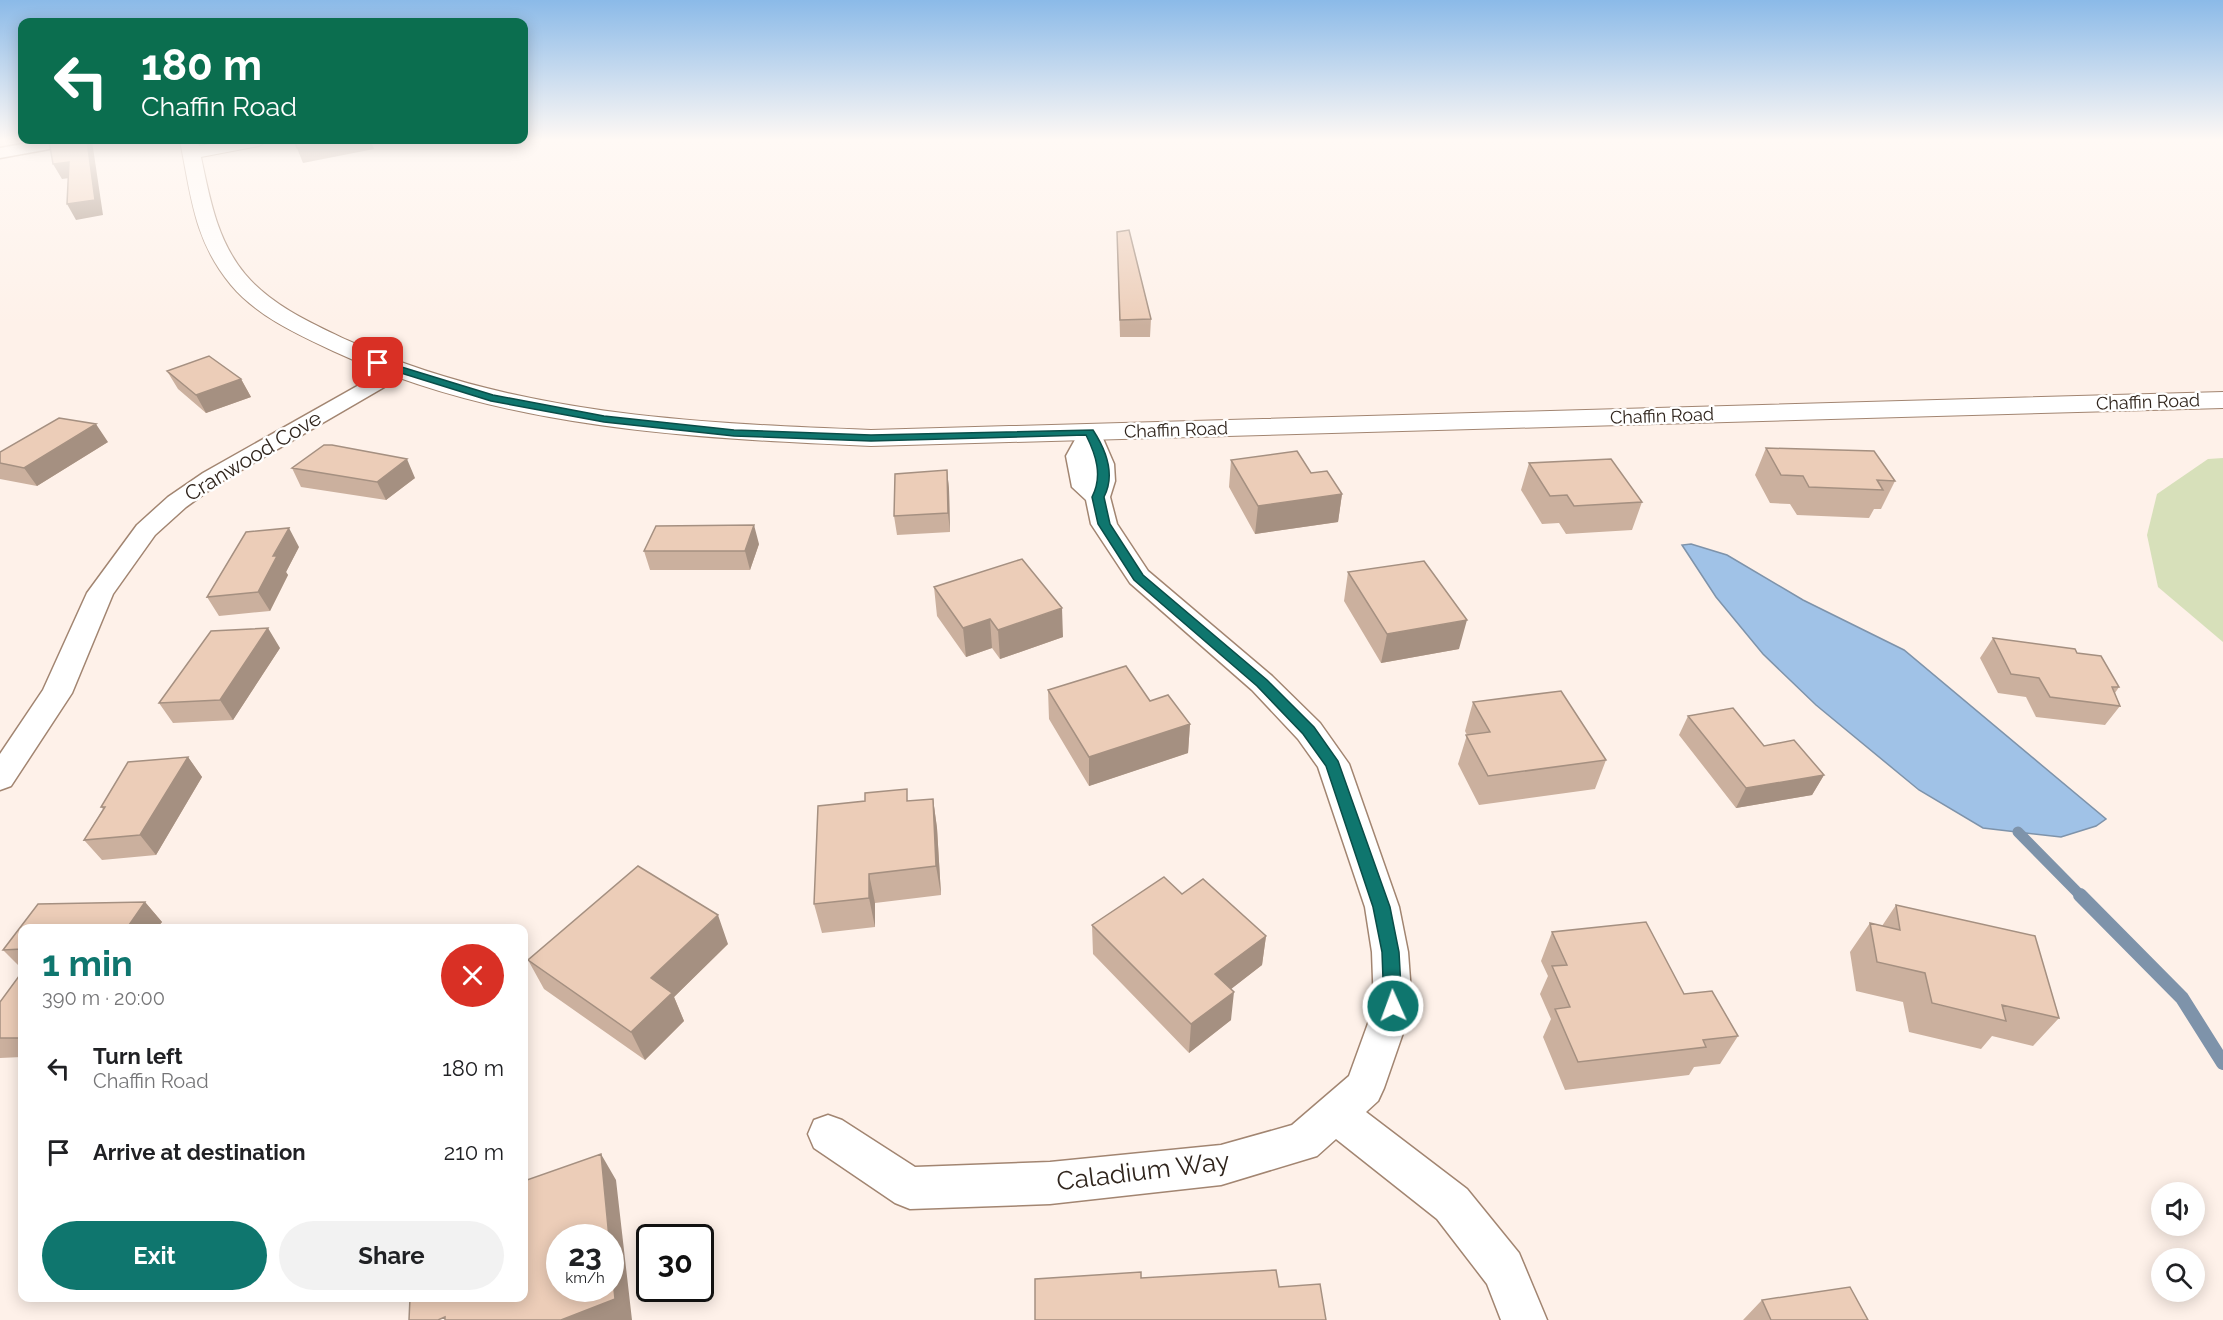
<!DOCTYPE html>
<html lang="en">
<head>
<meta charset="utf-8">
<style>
	body { margin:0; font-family:Raleway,sans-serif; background:#f2f2f2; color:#202124; height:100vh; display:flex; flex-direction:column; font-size:22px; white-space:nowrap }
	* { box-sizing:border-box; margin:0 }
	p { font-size:20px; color:#757577 }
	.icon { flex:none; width:33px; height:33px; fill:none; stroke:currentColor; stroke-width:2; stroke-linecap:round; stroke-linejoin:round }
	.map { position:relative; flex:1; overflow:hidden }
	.details { position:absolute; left:18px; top:924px; width:510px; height:378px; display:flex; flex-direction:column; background:#fff; border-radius:12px; box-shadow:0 3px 15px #0003 }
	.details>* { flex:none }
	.hud { position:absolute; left:18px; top:18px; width:510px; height:126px; border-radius:12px; box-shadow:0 3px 15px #0003; background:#0b6e4f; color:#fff; overflow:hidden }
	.fabs { position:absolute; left:2151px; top:1182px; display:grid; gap:12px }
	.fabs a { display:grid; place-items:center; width:54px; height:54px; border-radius:50%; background:#fff; box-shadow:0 3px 15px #0003; font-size:30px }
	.speed { position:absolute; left:546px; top:1224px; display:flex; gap:12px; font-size:30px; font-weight:700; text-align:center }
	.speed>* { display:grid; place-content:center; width:78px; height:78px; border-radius:50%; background:#fff; box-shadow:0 3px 15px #0003; line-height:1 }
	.speed small { font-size:15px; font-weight:400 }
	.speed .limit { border:3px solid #111; border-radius:9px; background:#fff; color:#111 }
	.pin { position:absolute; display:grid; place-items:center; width:51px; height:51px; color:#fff; margin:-26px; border-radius:12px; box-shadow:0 3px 9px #0006 }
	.me { position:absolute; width:66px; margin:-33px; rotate:358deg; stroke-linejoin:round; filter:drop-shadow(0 0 4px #0008) }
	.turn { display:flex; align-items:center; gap:21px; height:126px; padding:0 24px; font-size:27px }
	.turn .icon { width:78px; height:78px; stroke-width:2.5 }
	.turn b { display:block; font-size:42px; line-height:51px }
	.round { display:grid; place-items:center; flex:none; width:63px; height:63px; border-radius:32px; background:#f2f2f2 }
	.summary { display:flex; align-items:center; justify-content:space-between; height:102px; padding:0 24px }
	h1 { font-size:36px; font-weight:700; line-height:45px; color:#0f766e }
	.primary-button { display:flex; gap:12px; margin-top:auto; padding:12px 24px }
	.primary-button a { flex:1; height:69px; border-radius:36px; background:#0f766e; color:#fff; font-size:24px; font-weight:700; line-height:69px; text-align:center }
	.primary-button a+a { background:#f2f2f2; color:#202124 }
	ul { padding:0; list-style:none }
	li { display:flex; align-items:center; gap:18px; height:84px; padding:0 24px }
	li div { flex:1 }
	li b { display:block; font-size:22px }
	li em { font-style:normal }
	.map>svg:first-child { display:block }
</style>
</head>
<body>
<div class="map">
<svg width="2223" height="1320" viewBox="0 0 2223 1320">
	<rect width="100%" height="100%" fill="#fef1e9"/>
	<path fill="#d7e0ba" d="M2223,458V642L2158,587L2147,535L2157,494L2208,459Z"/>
	<path fill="#a0c2e7" stroke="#7e93aa" stroke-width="1.5" d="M1691,544L1727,555L1803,600L1904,650L2106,819L2096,826L2061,837L1983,828L1919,790L1816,705L1763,654L1716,597L1682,545Z"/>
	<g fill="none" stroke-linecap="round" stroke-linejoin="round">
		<path stroke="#7e93aa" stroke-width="11" d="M2018,832L2081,896"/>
		<path stroke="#7e93aa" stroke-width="14" d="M2080,895L2182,998L2223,1063"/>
		<defs>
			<path id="street" d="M39,141H73L66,146L0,158V148Z
				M398,365L405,367L409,371L405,375L219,483L186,507L155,535L113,594L72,693L11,786L0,790V754L43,690L87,593L137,525L168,497L203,473L391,367Z
				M1090,425L1098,427L1114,464L1115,481L1110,497L1117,524L1148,571L1272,676L1320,723L1349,764L1399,907L1408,952L1412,1007L1384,1088L1378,1101L1366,1112L1467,1189L1519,1253L1547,1320H1501L1487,1284L1437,1219L1336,1139L1317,1156L1221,1185L1050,1204L910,1209L895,1203L814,1148L808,1134L814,1120L828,1115L842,1120L915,1167L1050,1162L1221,1145L1292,1125L1349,1076L1374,1007L1372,952L1365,907L1318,767L1298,739L1252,690L1130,583L1091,524L1086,500L1072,487L1066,456L1082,427Z"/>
			<path id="secondary" d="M180,141H198L199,146L228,141H268L259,146L201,157C210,199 217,240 245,274C271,305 311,323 347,340C512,415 693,423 871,430L2223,392V408L871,446C689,438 501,429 333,351C297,334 257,316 231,285C194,241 191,195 180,141Z"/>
		</defs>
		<use href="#street" stroke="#a28571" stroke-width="3"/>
		<use href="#secondary" stroke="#a28571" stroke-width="2"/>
		<use href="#street" fill="#fff" fill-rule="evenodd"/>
		<use href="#secondary" fill="#fff" fill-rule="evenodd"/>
	</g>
	<path fill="#cbb09e" d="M1117,232L1151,319L1150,337H1120Z
		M167,371L241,379L251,397L206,413L178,389Z
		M108,442L37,486L0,479V452Z
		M1766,448L1895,481L1881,509H1874L1869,518L1797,515L1790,504L1770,503L1755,475Z
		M1231,460L1311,473L1342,494L1338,522L1255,534L1229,487Z
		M1529,463L1642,502L1632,530L1566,534L1559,523L1542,524L1521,490Z
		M292,468L415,478L386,500L301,487Z
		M947,470L949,489L950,532L897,535L894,516Z
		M759,544L750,570H650L644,551Z
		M299,547L286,572L288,575L270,611L219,616L207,597Z
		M1348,572L1459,649L1381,663L1344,601Z
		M934,587L1063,637L1000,659L992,648L966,657L937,616Z
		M1993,638L2077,653L2119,687L2115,693L2120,706L2105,725L2036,717L2026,697L1998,693L1980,658Z
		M280,648L233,720L173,723L159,703Z
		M1048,690L1150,701L1190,724L1188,753L1089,786L1049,719Z
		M1473,702L1606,760L1595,789L1479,805L1458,764L1467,735L1465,731Z
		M1688,716L1764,746L1824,775L1812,795L1736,808L1679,735Z
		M188,757L202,777L156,855L102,860L84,840L103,809L101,807Z
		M933,799L937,828L941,895L875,903V927L822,933L814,904L909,801Z
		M1182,894L1266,936L1262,965L1231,989V1020L1189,1053L1093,954L1092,925Z
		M145,902L162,922L157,928H22V969L3,950L38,904Z
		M1896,905L2059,1018L2033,1046L1992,1036L1981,1049L1909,1032L1903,1002L1856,991L1850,952L1870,923L1882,926Z
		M1552,932L1684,994L1738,1036L1720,1064L1694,1067L1689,1075L1565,1090L1543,1037L1551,1019L1540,994L1548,976L1541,961Z
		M728,944L674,997L684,1021L645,1060L544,989L528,960Z
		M22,972V1057L0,1058V1002Z
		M1762,1300L1868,1320H1743Z"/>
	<path fill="#a59081" d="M87,141H92L103,215L76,220L67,204Z
		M334,141H371L374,149L303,163L297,148Z
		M69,162L77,177L62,179L53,164Z
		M241,379L251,397L206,413L196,395Z
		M96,424L108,442L37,486L24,468Z
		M407,459L415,478L386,500L377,482Z
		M947,470L949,489L950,532L948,513Z
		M1342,494L1338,522L1255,534L1258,506Z
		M754,525L759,544L750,570L745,551Z
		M289,528L299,547L286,572L288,575L270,611L258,592L273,556Z
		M1062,608L1063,637L1000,659L998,630Z
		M990,619L992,648L966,657L963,628Z
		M1467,620L1459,649L1381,663L1387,634Z
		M268,628L280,648L233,720L220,700Z
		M1190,724L1188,753L1089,786V757Z
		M188,757L202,777L156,855L140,835Z
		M1824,775L1812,795L1736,808L1746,788Z
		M933,799L937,828L941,895L936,866Z
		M869,874L875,903V927L869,898Z
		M145,902L162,922L157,928H127Z
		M718,915L728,944L674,997L684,1021L645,1060L631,1032L651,978Z
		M1266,936L1262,965L1213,1003L1215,974Z
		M1234,992L1231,1020L1189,1053L1191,1024Z
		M601,1154L616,1180L632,1320H561L610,1250V1238H609Z
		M524,1169V1171L527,1212L524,1208Z"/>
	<path fill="#eccdb8" stroke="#a59081" stroke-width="1.5" d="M49,141H87L95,200L67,204L69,162L53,164Z
		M295,141H334L297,148Z
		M1129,230L1151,319L1120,320L1117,232Z
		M209,356L241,379L196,395L167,371Z
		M59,418L96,424L24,468L0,463V452Z
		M324,445H332L407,459L377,482L292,468Z
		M1766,448L1874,451L1895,481L1877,480L1883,490L1809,487L1803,476L1781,475Z
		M1297,451L1311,473L1327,471L1342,494L1258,506L1231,460Z
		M1611,459L1642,502L1574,506L1567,495L1550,496L1529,463Z
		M947,470L948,513L894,516L895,474Z
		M754,525L745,551H644L656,526Z
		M289,528L273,556H277L258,592L207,597L246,532Z
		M1022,559L1062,608L998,630L990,619L963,628L934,587Z
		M1424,561L1467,620L1387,634L1348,572Z
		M268,628L220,700L159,703L211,631Z
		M1993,638L2075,649L2077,653L2101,656L2119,687H2112L2120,706L2050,697L2039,678L2011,674Z
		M1126,666L1150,701L1168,695L1190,724L1089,757L1048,690Z
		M1561,691L1606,760L1488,776L1466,735L1490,732L1473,702Z
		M1733,708L1764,746L1794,740L1824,775L1746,788L1688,716Z
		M188,757L140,835L84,840L105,807H101L128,762Z
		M907,789V801L933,799L936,866L869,874V898L814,904L818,806L865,801V793Z
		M638,866L718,915L651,978L672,993L631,1032L528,960Z
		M1164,877L1182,894L1203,879L1266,936L1215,974L1234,992L1191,1024L1092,925Z
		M145,902L127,928H22V949L3,950L38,904Z
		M1896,905L2035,936L2059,1018L2002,1005L2006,1021L1932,1003L1925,973L1877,962L1870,923L1900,930Z
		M1646,922L1684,994L1712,991L1738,1036L1703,1040L1706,1047L1578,1062L1555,1009L1570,1007L1552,966L1567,965L1552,932Z
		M22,972V1038H0V1002Z
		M601,1154L609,1238H560V1288H610V1250L615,1299L561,1320H445V1317L438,1320H409L410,1298H524V1181Z
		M1276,1270L1279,1287L1320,1284L1326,1320H1035V1279L1141,1272V1278Z
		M1850,1287L1868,1320H1771L1762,1300Z"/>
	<linearGradient id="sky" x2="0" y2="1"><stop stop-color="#8bbae8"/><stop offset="0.43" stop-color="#fff9f5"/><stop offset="1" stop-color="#fff9f5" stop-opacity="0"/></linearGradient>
	<rect width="2223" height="326" fill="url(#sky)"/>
	<path fill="#0f766e" stroke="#0a4d48" stroke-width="1.5" d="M375,361H382L493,395L604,416L734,430L871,435L1093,430C1106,450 1116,474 1104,497L1110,524L1143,575L1267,680L1314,727L1338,761L1390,907L1399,952L1402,1006L1399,1012L1393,1014L1386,1012L1384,1006L1382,952L1373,907L1326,766L1303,734L1257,686L1134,580L1098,524L1092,497C1103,476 1096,455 1086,435L871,441L734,436L604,422L491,401L375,365Z"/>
	<g text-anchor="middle" stroke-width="5" stroke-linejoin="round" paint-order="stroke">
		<g font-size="18" fill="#30251d" stroke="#fff">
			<text transform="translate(2148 402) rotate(-2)" y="6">Chaffin Road</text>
			<text transform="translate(1662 416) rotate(-2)" y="6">Chaffin Road</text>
			<text transform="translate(1176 430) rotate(-2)" y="6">Chaffin Road</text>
		</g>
		<g font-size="21" fill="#30251d" stroke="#fff">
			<text transform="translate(253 456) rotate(-31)" y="7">Cranwood Cove</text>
		</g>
		<g font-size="26" fill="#30251d" stroke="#fff">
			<text transform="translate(1143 1171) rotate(-7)" y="9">Caladium Way</text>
		</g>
	</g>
</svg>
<div class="fabs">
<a><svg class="icon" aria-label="sound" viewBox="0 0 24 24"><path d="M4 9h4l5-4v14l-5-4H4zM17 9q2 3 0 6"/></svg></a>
<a><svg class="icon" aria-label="search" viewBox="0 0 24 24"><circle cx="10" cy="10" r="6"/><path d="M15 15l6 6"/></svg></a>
</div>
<div class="speed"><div>23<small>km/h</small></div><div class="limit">30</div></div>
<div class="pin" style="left:378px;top:363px;background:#d93025"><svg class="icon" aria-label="arrive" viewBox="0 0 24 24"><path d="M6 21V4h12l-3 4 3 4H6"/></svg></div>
<svg class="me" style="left:1393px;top:1006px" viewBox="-20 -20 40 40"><circle r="17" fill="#0f766e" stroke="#fff" stroke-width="3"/><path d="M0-11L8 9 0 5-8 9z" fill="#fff"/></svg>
<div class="hud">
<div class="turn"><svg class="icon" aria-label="left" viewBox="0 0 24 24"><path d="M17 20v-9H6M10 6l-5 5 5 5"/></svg><div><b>180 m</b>Chaffin Road</div></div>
</div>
<section class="details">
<div class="summary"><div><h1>1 min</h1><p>390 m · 20:00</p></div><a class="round" style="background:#d93025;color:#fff"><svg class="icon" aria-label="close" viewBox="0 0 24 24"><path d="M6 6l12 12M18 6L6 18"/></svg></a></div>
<ul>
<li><svg class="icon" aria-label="left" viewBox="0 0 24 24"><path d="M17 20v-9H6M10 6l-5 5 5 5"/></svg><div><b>Turn left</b><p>Chaffin Road</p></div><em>180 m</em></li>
<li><svg class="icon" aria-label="arrive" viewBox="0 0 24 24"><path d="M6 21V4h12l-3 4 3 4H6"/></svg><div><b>Arrive at destination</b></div><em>210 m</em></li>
</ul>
<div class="primary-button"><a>Exit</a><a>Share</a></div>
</section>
</div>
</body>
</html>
